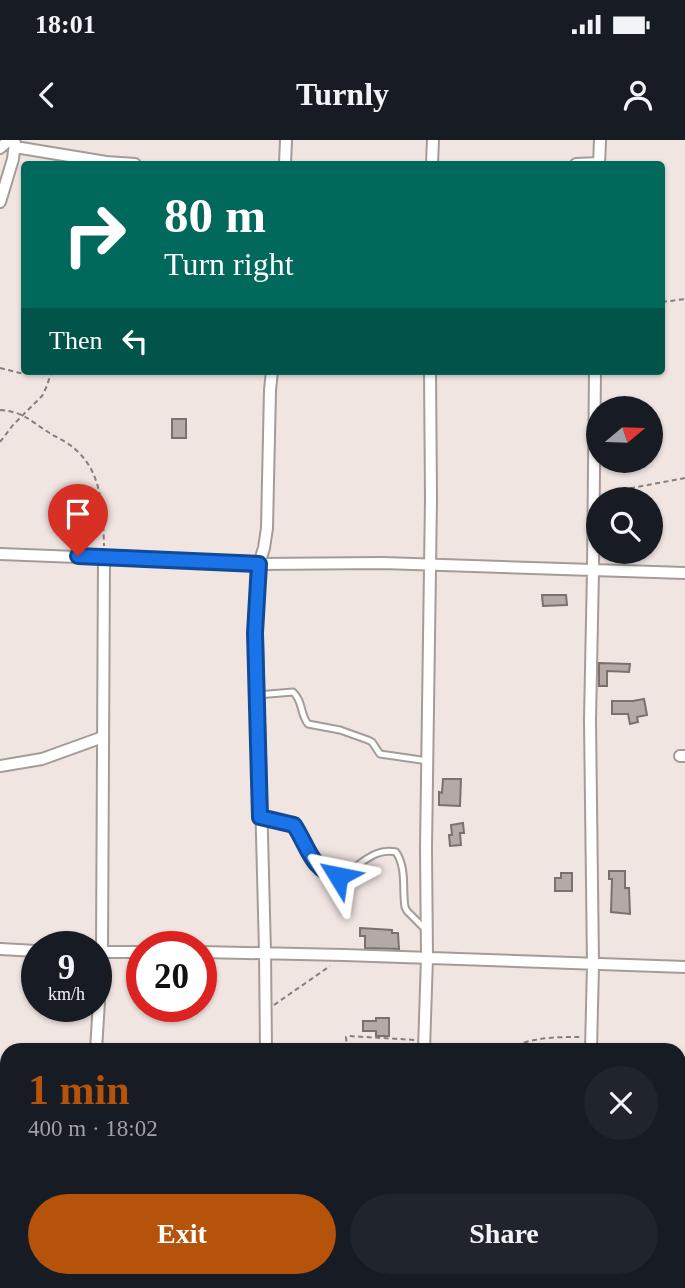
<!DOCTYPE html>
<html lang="en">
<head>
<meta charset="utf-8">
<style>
	body { margin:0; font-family:"Times New Roman",serif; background:#20242c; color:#f1f3f6; height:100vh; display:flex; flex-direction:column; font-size:26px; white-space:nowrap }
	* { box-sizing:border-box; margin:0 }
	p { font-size:23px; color:#9ea1a6 }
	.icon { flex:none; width:38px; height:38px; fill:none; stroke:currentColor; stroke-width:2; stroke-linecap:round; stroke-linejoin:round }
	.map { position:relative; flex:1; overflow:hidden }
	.side { position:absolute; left:0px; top:903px; width:686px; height:245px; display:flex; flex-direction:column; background:#171b24; border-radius:21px 21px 0 0; box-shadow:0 2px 5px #0004 }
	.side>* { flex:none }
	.banner { position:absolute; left:21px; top:21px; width:644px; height:214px; border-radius:7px; box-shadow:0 2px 5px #0004; background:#00695c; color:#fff; overflow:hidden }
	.needle { width:46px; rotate:71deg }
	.controls { position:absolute; left:586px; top:256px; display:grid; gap:14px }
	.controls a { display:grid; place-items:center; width:77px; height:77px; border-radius:50%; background:#171b24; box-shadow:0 2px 5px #0004; font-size:35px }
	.speed { position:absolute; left:21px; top:791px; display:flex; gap:14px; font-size:35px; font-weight:700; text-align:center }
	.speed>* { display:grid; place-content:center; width:91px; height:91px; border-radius:50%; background:#171b24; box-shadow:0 2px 5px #0004; line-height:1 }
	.speed small { font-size:18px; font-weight:400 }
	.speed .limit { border:10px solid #d22; background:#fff; color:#111 }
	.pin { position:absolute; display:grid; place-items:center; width:60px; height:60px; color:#fff; margin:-72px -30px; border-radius:50% 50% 50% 0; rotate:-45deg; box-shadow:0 0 7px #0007 }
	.pin .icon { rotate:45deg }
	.me { position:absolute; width:77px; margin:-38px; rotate:305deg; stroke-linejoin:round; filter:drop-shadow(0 0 5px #0008) }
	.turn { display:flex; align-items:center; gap:24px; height:147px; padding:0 28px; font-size:32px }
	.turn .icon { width:91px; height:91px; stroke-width:2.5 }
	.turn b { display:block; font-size:49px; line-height:60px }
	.then { display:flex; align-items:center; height:66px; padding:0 28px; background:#0003; gap:14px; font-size:26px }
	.round { display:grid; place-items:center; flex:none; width:74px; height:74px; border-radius:37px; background:#20242c }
	.headline { display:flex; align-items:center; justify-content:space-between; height:119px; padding:0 28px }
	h1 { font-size:42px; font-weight:700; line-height:52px; color:#b45309 }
	.cta { display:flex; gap:14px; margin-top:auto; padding:14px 28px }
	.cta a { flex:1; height:80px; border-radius:42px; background:#b45309; color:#fff; font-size:28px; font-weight:700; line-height:80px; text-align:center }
	.cta a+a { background:#20242c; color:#f1f3f6 }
	.status { display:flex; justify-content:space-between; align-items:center; height:49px; padding:0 35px; background:#171b24; direction:ltr }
	.status svg { height:19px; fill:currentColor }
	header { display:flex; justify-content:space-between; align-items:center; height:91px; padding:0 28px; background:#171b24; font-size:32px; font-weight:700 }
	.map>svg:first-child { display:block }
</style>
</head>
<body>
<div class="status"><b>18:01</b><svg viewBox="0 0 49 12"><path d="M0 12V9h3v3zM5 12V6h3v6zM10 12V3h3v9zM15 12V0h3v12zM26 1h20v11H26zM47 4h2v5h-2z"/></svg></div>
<header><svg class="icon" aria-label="back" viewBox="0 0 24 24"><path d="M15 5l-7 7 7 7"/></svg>Turnly<svg class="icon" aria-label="person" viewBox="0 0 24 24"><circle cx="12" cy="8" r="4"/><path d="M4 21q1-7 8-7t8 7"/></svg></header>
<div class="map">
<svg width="685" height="1148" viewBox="0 0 685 1148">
	<rect width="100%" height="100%" fill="#f1e5e2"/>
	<path fill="#b4a9a6" stroke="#7a716e" stroke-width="2" d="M172,279H186V298H172Z
		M542,455H566L567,465L543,466Z
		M599,523L630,524L629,532L607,531V546H599Z
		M644,559L647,575L637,577L638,582L630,584L628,574H612V561H633Z
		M443,639H461L460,666L439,665V652L442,653Z
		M463,683L464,693H460L461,705L450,706L449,695H452L451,685Z
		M609,731H625V748H629L630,774L611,772L612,739H609Z
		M561,733H572V751H555V738H561Z
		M360,788L392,790V793H398L399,809L365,808V796H360Z
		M376,878H389V896H376V891H363V881H376Z"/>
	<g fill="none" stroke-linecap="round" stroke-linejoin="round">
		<defs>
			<path id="lane" d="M257,555L293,552C303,561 300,574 308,584L340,590L368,600L372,602L380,614L428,621
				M260,677L294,685C303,697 307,713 317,724C347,757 361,704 396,712C407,729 402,749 405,767L407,771L424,788"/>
			<path id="street" d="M15,7L106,22L135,24
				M0,8L9,0
				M285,24L286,0
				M432,24L433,0
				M576,24L599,23
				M599,24L600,0
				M0,62L13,19L15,3
				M0,414L259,424L383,423L685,433
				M680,616H685
				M0,626L42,619L103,597
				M0,809L37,811
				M96,812H142
				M201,812L344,815L685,827
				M96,910L102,812L104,417
				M266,910L265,812L256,460L259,424L264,408L267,388L270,250L272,231
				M424,910L427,817L426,709L431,358L430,231
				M591,910L593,825L590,580L593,430L595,231
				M94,1141V1148
				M263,1141V1148
				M435,1141V1148
				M596,1148V1141"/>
		</defs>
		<use href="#lane" stroke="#a59b98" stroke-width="9"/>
		<use href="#street" stroke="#a59b98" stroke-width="14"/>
		<path stroke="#867e7c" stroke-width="2" stroke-dasharray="5 3.5" stroke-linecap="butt" d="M662,162L685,159
			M0,228L20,233L46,231
			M141,231H165
			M190,231H200
			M0,270C24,272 29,280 48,292C57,298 68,302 76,310C103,334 103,372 104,406
			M0,302L13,285L42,256L46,248L52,231
			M605,353L685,338
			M274,865L330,826
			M347,910L346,897L348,896L416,900
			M520,910L523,903C541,897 561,897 580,897
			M679,932L685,929
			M679,1043L685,1045"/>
		<use href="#lane" stroke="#fff" stroke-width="5"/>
		<use href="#street" stroke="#fff" stroke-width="10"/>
	</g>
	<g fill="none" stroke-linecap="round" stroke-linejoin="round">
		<defs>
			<path id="route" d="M78,416L259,424L255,493L260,677L294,685C307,704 312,732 338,736"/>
		</defs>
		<use href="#route" stroke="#114b97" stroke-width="18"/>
		<use href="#route" stroke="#1a73e8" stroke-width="12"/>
	</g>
</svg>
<div class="controls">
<a><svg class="needle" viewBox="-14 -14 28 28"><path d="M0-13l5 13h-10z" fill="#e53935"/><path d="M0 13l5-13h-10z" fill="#9ea1a6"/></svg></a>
<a><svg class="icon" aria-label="search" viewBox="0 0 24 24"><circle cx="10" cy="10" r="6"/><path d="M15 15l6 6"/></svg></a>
</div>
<div class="speed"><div>9<small>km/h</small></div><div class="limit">20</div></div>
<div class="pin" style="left:78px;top:416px;background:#d93025"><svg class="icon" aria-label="arrive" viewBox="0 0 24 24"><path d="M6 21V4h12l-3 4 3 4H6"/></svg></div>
<svg class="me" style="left:338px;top:736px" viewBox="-20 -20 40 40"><path d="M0-17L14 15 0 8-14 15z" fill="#1a73e8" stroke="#fff" stroke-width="4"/></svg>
<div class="banner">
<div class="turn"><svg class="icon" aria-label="right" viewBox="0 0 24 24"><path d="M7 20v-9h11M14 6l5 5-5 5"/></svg><div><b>80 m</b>Turn right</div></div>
<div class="then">Then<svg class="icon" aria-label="left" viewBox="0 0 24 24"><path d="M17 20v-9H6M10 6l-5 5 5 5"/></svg></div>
</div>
<section class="side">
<div class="headline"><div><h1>1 min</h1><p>400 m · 18:02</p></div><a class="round"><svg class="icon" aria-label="close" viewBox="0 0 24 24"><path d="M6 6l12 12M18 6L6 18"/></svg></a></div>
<div class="cta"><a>Exit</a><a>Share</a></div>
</section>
</div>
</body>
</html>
